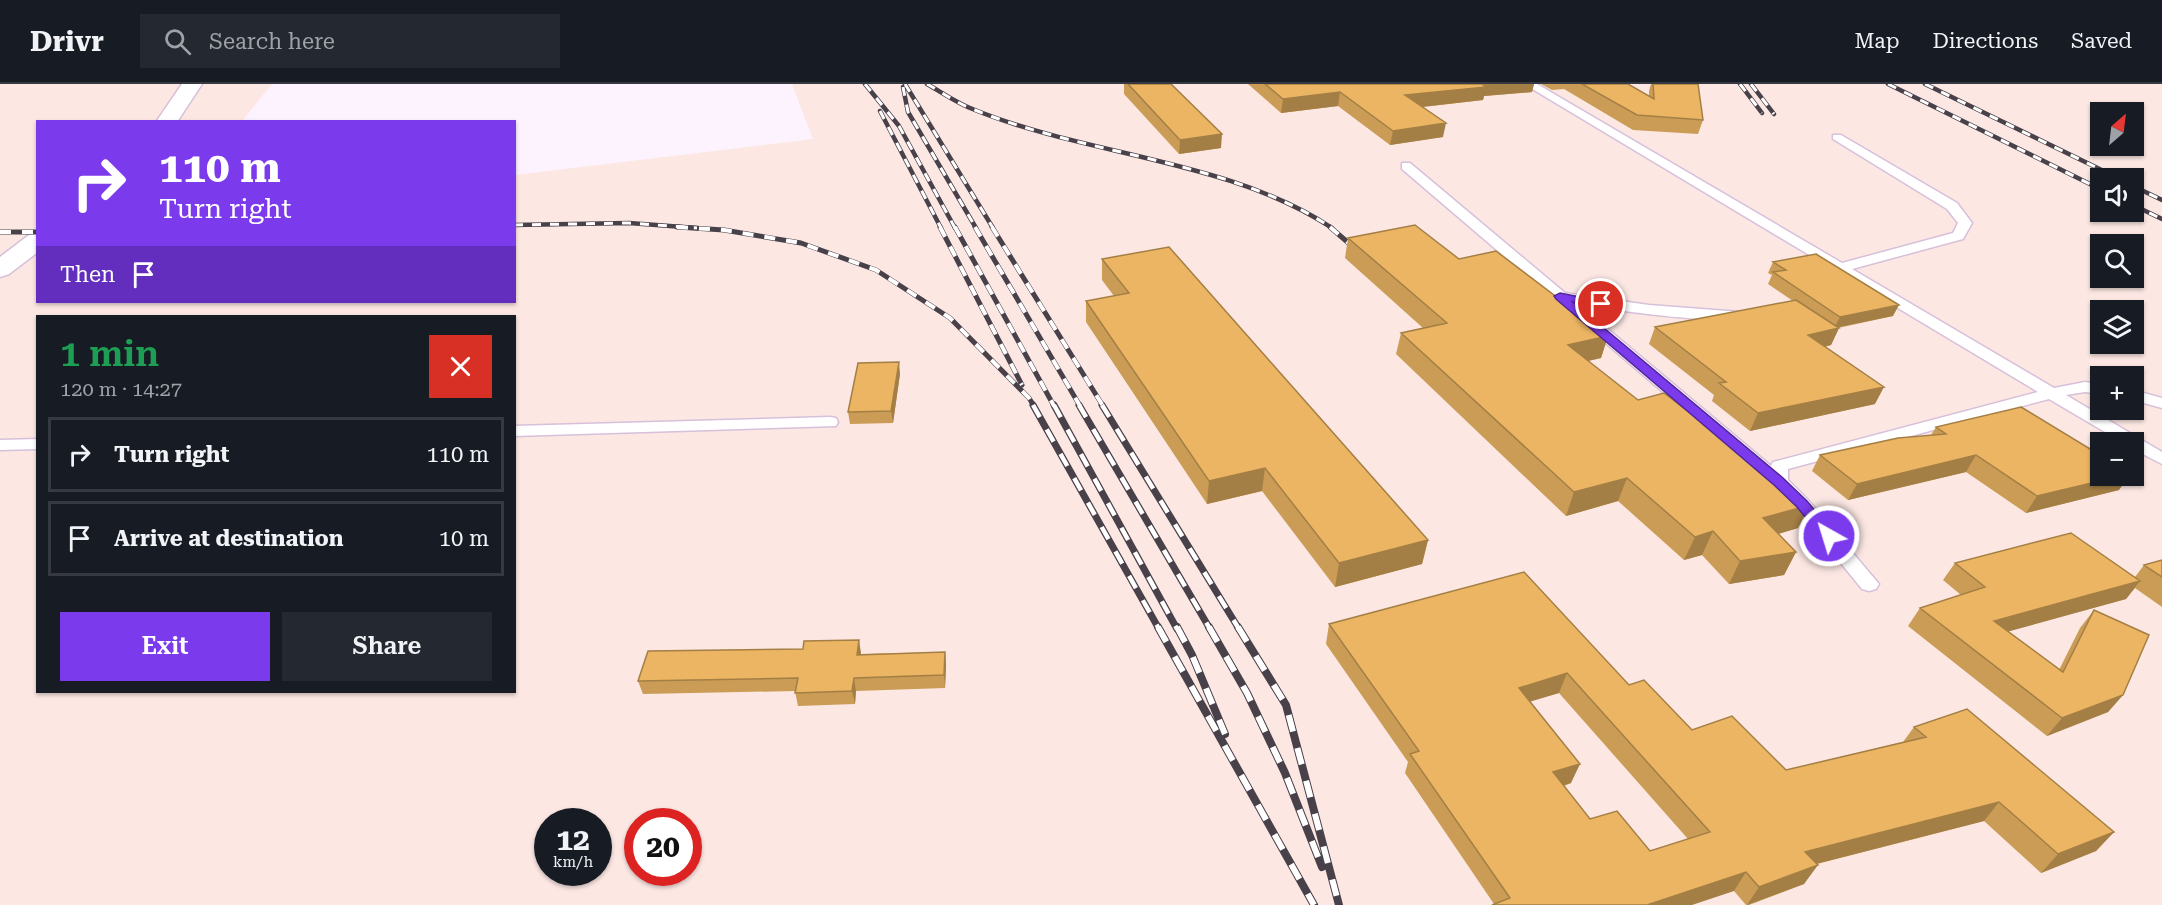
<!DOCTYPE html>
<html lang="en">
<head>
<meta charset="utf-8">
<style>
	body { margin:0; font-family:"Roboto Serif",serif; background:#242831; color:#f1f3f6; height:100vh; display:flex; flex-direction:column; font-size:22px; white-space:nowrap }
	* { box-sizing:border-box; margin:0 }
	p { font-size:20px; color:#9ea1a6 }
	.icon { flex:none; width:33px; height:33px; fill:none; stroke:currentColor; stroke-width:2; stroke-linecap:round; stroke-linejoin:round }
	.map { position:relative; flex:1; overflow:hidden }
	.drawer { position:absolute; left:36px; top:231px; width:480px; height:378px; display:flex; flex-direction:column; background:#171b24; border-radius:0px; box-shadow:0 2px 4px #0004 }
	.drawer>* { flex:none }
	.guide { position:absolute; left:36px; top:36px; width:480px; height:183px; border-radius:0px; box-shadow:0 2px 4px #0004; background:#7c3aed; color:#fff; overflow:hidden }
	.needle { width:39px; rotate:28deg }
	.tools { position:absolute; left:2090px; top:18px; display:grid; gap:12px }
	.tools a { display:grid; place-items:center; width:54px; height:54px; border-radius:0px; background:#171b24; box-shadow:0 2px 4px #0004; font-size:30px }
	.speed { position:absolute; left:534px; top:724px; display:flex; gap:12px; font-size:30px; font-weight:700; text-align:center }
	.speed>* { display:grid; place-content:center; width:78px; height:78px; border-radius:50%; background:#171b24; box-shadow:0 2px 4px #0004; line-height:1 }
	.speed small { font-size:15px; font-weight:400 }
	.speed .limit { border:9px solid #d22; background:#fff; color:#111 }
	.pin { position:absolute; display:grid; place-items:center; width:51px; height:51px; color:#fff; margin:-26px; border:3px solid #fff; border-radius:50%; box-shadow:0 2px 6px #0007 }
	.me { position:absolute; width:66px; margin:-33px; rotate:321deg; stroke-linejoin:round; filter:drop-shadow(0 0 4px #0008) }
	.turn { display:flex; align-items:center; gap:21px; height:126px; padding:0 24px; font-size:27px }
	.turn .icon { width:78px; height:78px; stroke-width:2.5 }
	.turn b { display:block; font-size:42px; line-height:51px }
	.then { display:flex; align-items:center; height:57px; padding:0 24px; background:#0003; gap:12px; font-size:22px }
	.round { display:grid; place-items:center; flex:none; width:63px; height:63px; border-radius:0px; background:#242831 }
	.headline { display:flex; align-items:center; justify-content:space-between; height:102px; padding:0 24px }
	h1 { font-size:36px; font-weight:600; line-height:45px; color:#1e9e55 }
	.button { display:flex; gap:12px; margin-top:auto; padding:12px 24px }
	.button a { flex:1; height:69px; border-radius:0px; background:#7c3aed; color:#fff; font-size:24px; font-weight:600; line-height:69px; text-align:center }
	.button a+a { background:#242831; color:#f1f3f6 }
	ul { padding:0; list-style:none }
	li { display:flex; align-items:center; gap:18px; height:75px; margin:0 12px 9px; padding:0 12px; border:3px solid #363941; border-radius:0px }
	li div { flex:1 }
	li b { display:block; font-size:22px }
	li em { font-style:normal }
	header { display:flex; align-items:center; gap:36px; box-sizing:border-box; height:84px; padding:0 30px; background:#171b24; border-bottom:2px solid #363941 }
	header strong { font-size:28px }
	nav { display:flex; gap:33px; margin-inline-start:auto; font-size:21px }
	.search { width:420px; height:54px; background:#242831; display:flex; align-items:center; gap:15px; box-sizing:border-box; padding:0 21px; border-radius:0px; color:#9ea1a6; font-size:22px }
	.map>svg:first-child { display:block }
</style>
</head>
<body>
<header>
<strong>Drivr</strong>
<div class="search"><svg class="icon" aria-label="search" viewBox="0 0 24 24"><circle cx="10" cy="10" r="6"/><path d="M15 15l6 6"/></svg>Search here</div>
<nav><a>Map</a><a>Directions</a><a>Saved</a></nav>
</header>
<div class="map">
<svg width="2162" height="821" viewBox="0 0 2162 821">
	<rect width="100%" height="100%" fill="#fdf3fe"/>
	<path fill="#fce7e3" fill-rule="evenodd" d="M0,0H272L242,37L38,38V218H514L515,91L813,55L792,0H2162V821H0ZM2100,28H2133V62H2100ZM2100,94H2133V128H2100ZM2100,160H2133V194H2100ZM2100,226H2133V260H2100ZM38,232H514V608H38ZM2100,292H2133V326H2100ZM2100,358H2133V392H2100ZM548,738H598V789H548ZM638,738H688V789H638Z"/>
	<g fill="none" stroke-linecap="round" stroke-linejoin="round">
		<defs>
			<path id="lane" d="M1524,0H1537L1842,179L1953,149L1958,139L1947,125L1833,55V51H1841L1957,119L1972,139L1963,155L1852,185L2054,304L2085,298L2100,300V310L2085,308L2066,311L2162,368V380L2133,365V358H2122L2049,315L1788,385V396L1808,416L1879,500L1876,505L1869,507L1862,505L1796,424L1773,402L1402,85V79H1410L1565,209L1649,221L1741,228L1743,231C1731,244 1601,224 1578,220L1771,382L1773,378L2038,308Z
				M2133,306L2162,314V324L2133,316Z
				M830,333L836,334L838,338L836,342L514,352V342Z
				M38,355V365L0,366V356Z"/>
			<path id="street" d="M182,0H202L177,38H156Z
				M38,149V168L9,190L0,193V173L29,151Z"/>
		</defs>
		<use href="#lane" stroke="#d7c0da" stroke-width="3"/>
		<use href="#street" stroke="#d7c0da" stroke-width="3"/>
		<use href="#lane" fill="#fff" fill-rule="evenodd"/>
		<use href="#street" fill="#fff" fill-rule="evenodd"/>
		<defs>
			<path id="rail-far3" d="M865,0L899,42L955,144
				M905,0L993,144
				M927,0C943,9 958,20 975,26C1088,72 1230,76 1332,144
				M1740,0L1762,29
				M1751,0L1774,30
				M1888,0L2100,105
				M1925,0L2118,94
				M903,3L908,28L976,144
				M880,27L941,144
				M2133,102L2162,116
				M2133,121L2162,135
				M514,141L629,139L697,144"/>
			<path id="rail-far2" d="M677,143L724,146L801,159L876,186L950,234L1029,314L1034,322
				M940,143L1022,301
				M955,143L1054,322
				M975,143L1080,322
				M992,143L1103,322
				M1330,143L1359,168
				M0,148H38"/>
			<path id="rail-far1" d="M1033,321L1159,545
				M1054,321L1177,545
				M1079,321L1210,545
				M1102,321L1239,545"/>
			<path id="rail" d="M1158,543L1314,821
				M1177,543L1192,571L1225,650
				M1209,543L1247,609L1285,689L1322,783
				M1238,543L1286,621L1339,821"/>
		</defs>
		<use href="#rail-far3" stroke="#49414a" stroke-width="4.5"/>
		<use href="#rail-far2" stroke="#49414a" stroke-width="5"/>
		<use href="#rail-far1" stroke="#49414a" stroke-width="7"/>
		<use href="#rail" stroke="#49414a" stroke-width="8"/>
		<use href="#rail-far3" stroke="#fff" stroke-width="3" stroke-dasharray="9" stroke-linecap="butt"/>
		<use href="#rail-far2" stroke="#fff" stroke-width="4" stroke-dasharray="11" stroke-linecap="butt"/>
		<use href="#rail-far1" stroke="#fff" stroke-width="4.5" stroke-dasharray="14" stroke-linecap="butt"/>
		<use href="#rail" stroke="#fff" stroke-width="6" stroke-dasharray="17" stroke-linecap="butt"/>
	</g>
	<path fill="#ca9c55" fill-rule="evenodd" d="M1124,0H1171L1221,64L1179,70L1124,10Z
		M1248,0H1534L1532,8L1484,12L1483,16L1423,23L1443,53L1390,61L1338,22L1281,29Z
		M1541,0H1628L1649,12V7L1651,0H1698L1703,36L1698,50L1633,46L1564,5L1552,6Z
		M1348,154L1459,175L1608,252L1601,274L1588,277L1798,444L1778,450L1796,468L1784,491L1729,500L1702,471L1684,476L1618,417L1566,432L1396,270L1401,249L1423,244L1345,174Z
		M1102,175L1428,456L1422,480L1335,503L1262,407L1207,420L1086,238V217L1114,212L1102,196Z
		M1773,178L1893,232L1838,244H1839L1831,261L1825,263L1875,320L1750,347L1712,317L1714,311L1649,260L1655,243L1793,217L1768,200L1772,191L1768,189Z
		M900,290L893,339L850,340L848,328Z
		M1936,343L2119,406L2026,429L1966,388L1848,416L1812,387L1820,371L1931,351Z
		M2162,476V523L2135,504L2126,515L2008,547L2059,586L2080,544L2094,526L2123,611L2108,628L2047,652L1908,542L1920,524L1961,511L1943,496L1955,479L2135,493L2144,481Z
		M1329,540L1629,601L1692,646L1786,686L1903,658L1914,643L2114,748L2096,767L2041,789L1984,737L1817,780L1804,800L1749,821H1746L1734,807L1494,820L1405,689L1408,678L1326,560ZM1559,609L1688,755L1650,767L1590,735L1564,702L1571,699L1530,617Z
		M945,568L946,581L945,604L856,607L855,620L798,622L795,607L643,610L638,597L861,569V570Z"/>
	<path fill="#a47f45" d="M1480,0H1534L1532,8L1484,12L1483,16L1403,25L1405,11Z
		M1340,8L1338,22L1281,29L1283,15Z
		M1446,39L1443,53L1390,61L1393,47Z
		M1222,50L1221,64L1179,70L1180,56Z
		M1899,221L1893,232L1834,244L1840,233Z
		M1839,244L1831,261L1800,268L1808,251Z
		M1608,252L1601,274L1561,283L1568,261Z
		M899,278L900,290L893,339L891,327Z
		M1884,303L1875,320L1750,347L1758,329Z
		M1976,371L1966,388L1848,416L1857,400Z
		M1265,384L1262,407L1207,420L1209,397Z
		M2121,392H2129L2119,406L2026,429L2037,412Z
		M1627,394L1618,417L1566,432L1574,408Z
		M1810,421L1798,444L1751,458L1763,434Z
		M1713,447L1702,471L1684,476L1695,453Z
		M1428,456L1422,480L1335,503L1339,479Z
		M1796,468L1784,491L1729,500L1740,477Z
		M2140,497L2126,515L1981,555L1994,537Z
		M859,556L861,569L859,584L857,571Z
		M945,568L946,581L945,604L944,591Z
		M1567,589L1559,609L1512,623L1519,604Z
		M854,594L856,607L855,620L852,607Z
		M2123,611L2108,628L2047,652L2062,634Z
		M1580,680L1571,699L1545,707L1553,688Z
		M1999,718L1984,737L1792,786L1805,768Z
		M2114,748L2096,767L2041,789L2058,770Z
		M1818,781L1804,800L1747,821L1759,803Z
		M1746,788L1734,807L1692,821H1647Z"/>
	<path fill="#ebb563" stroke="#a47f45" stroke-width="1.5" fill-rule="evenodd" d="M1128,0H1171L1222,50L1180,56Z
		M1265,0H1482L1486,3L1405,11L1446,39L1393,47L1340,8L1283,15Z
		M1582,0H1628L1654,15L1653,0H1698L1703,36L1637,31Z
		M1415,141L1459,175L1496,167L1608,252L1568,261L1638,316L1664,309L1810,421L1763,434L1796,468L1740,477L1713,447L1695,453L1627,394L1574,408L1401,249L1447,239L1348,154Z
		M1169,163L1428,456L1339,479L1265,384L1209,397L1086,217L1129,209L1102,175Z
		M1816,170L1899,221L1840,233L1773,188L1786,186L1773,178Z
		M1796,216L1839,244L1808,251L1884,303L1758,329L1719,299L1726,298L1655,243Z
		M899,278L891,327L848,328L858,279Z
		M2021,323L2100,371V392H2121L2037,412L1976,371L1857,400L1820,371L1898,354L1946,350L1936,343Z
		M2071,449L2140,497L1994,537L2063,588L2094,526L2149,551L2123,611L2062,634L1920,524L1985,503L1955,479Z
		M2162,476V493L2144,481Z
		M1524,488L1629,601L1644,596L1692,646L1732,632L1786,686L1926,653L1914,643L1967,625L2114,748L2058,770L1999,718L1805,768L1818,781L1759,803L1746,788L1647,821H1492L1510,814L1410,670L1419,667L1329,540ZM1567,589L1710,748L1650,767L1617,727L1590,735L1553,688L1580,680L1519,604Z
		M859,556L857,571L945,568L944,591L854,594L852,607L795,609L798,594L638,597L648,567L803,565L804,557Z"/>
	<path fill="#7c3aed" stroke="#51269a" stroke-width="1.5" d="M1560,209L1605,218L1606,220L1601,223L1573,218L1783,394L1807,417L1834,449L1836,452L1834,456H1824L1797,423L1774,401L1556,215L1554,212Z"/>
</svg>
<div class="tools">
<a><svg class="needle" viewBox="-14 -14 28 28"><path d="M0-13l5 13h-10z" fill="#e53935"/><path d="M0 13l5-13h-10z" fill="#9ea1a6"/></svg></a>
<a><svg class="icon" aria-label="sound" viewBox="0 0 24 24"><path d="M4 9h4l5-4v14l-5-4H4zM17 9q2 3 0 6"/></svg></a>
<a><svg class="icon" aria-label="search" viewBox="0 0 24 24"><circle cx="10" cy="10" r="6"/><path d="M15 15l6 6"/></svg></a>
<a><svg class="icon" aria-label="layers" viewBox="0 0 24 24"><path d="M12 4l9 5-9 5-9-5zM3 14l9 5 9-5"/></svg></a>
<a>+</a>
<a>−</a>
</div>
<div class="speed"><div>12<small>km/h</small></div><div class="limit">20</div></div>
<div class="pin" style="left:1601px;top:220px;background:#d93025"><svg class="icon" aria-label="arrive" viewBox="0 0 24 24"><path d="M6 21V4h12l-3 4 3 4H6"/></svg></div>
<svg class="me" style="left:1829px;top:452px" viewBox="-20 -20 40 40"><circle r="17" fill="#7c3aed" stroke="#fff" stroke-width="3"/><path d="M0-11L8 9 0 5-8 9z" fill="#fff"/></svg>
<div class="guide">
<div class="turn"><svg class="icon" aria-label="right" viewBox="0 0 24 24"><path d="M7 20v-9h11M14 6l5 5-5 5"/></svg><div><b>110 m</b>Turn right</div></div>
<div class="then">Then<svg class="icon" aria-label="arrive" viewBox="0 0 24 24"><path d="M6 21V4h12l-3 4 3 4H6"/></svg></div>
</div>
<section class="drawer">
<div class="headline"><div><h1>1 min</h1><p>120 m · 14:27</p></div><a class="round" style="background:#d93025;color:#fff"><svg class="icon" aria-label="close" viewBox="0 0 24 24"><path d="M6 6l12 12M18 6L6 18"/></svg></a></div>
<ul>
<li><svg class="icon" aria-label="right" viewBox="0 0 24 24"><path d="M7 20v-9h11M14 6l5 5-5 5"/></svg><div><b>Turn right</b></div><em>110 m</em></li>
<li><svg class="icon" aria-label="arrive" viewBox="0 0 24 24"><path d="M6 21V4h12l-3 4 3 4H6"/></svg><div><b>Arrive at destination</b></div><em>10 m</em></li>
</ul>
<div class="button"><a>Exit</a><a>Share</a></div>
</section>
</div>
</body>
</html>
